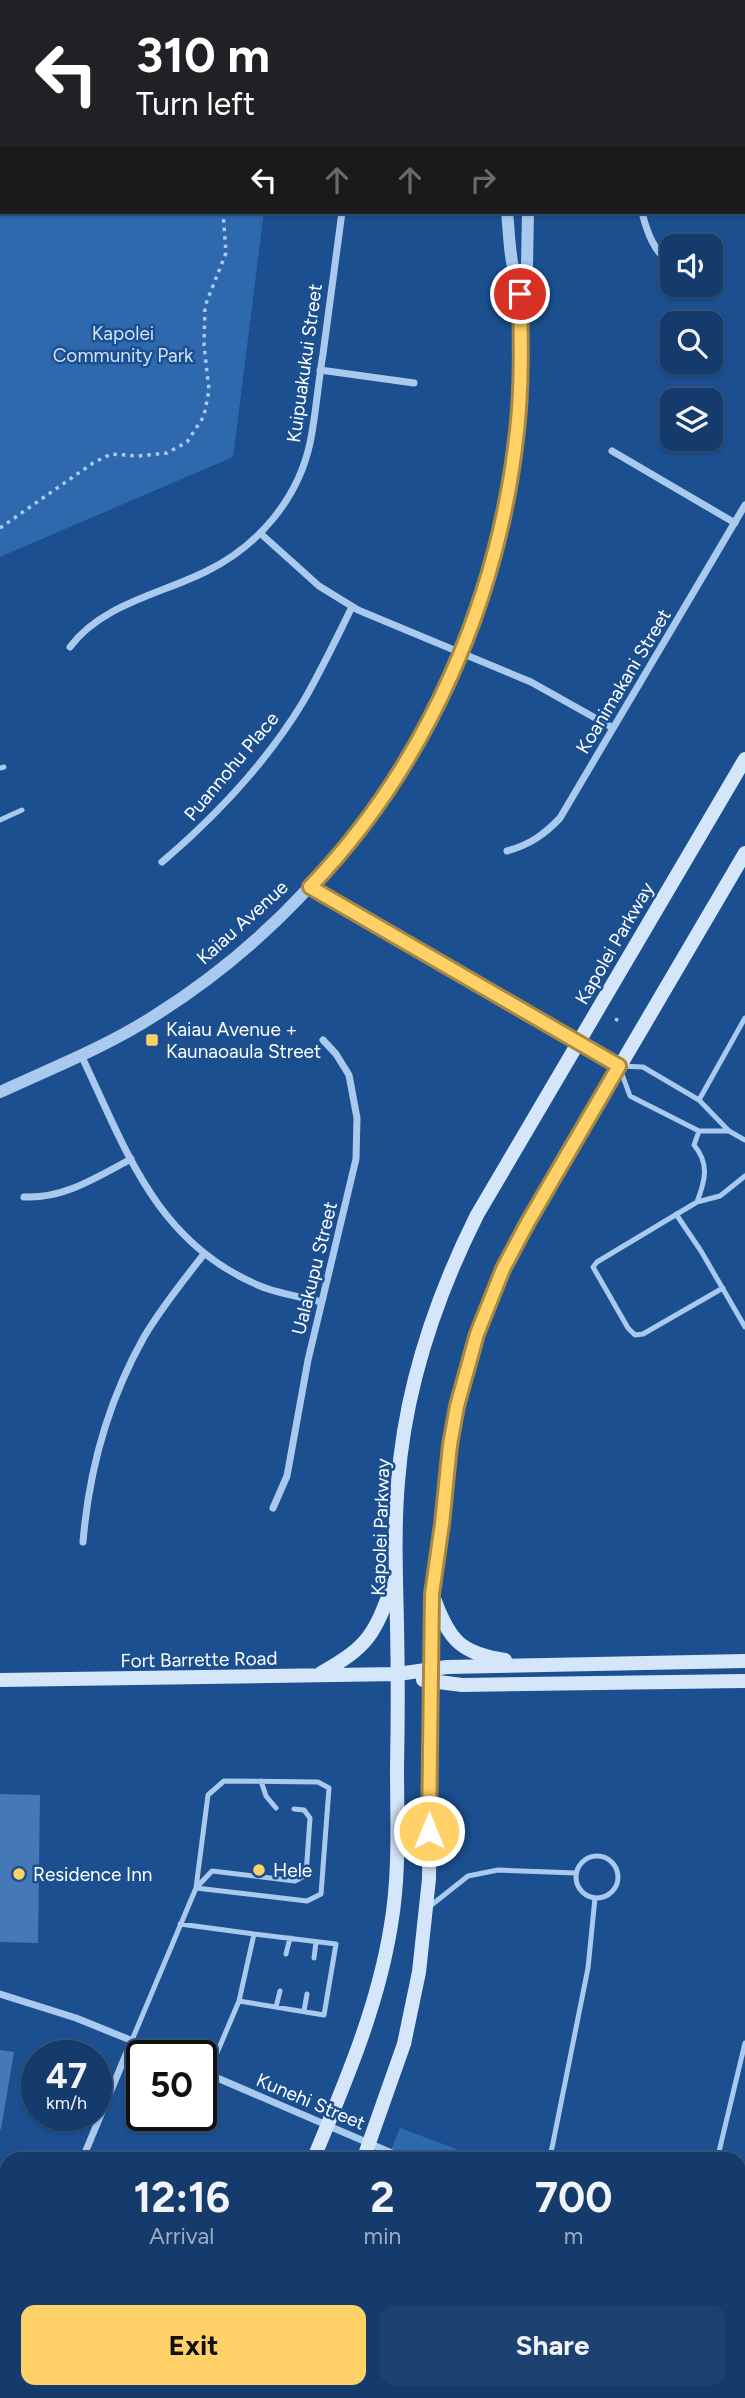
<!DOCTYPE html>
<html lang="en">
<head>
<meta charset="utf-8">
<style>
	body { margin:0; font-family:Figtree,sans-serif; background:#1d4271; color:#f1f3f6; height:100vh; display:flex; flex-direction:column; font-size:26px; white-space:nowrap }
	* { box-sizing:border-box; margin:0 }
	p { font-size:23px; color:#9dadc1 }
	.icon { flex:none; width:38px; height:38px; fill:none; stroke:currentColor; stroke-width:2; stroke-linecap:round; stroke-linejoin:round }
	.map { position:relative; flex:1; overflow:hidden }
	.panel { position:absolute; left:0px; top:2152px; width:746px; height:247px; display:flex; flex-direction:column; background:#143b6b; border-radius:21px 21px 0 0; box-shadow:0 2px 5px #0004,0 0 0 2px #33557e }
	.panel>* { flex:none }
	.hud { position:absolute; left:0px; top:0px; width:746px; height:214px; box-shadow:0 2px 5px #0004,0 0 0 2px #33557e; background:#202124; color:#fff; overflow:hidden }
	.controls { position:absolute; left:660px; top:234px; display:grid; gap:14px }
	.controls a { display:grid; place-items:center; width:63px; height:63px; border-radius:14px; background:#143b6b; box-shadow:0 2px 5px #0004,0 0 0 2px #33557e; font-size:35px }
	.speed { position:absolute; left:21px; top:2040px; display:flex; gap:14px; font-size:35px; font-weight:700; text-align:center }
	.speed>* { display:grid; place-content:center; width:91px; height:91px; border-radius:50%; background:#143b6b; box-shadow:0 2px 5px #0004,0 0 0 2px #33557e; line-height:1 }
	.speed small { font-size:18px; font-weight:400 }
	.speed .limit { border:4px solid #111; border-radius:10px; background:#fff; color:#111 }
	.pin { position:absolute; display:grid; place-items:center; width:60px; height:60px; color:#fff; margin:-30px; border:4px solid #fff; border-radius:50%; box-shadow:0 2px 7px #0007 }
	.me { position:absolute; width:77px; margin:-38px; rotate:0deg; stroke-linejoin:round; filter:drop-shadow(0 0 5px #0008) }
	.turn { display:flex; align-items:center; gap:24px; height:147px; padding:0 21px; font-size:32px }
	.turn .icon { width:91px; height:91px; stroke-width:2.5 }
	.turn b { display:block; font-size:49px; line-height:60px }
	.lanes { display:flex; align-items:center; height:66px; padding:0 21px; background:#0003; justify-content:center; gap:35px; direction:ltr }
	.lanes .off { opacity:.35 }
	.eta { display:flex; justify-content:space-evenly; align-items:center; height:119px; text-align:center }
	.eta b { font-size:42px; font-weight:700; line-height:49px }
	.button { display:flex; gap:14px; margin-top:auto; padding:14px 21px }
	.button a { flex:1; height:80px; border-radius:14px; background:#ffd166; color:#111; font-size:28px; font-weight:700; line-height:80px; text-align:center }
	.button a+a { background:#1d4271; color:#f1f3f6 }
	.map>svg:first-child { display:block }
</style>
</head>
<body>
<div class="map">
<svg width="745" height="2398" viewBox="0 0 745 2398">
	<rect width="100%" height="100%" fill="#1b4f8f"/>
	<path fill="#2e69ad" d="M0,50L2,212H264L233,457L0,557Z
		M400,2128L483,2159L387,2160Z
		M292,2392H595L593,2398H290Z"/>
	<path fill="#4478b7" d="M0,1794L40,1795L38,1943L0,1942Z
		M0,2050L14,2052L1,2129H0Z
		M16,2392H180L178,2398H18L14,2396Z"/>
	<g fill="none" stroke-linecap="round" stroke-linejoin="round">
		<path stroke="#a9c9ee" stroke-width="3.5" stroke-dasharray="3.5 5" stroke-linecap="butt" d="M254,2L255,0
			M0,188H2
			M0,528L93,463L111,454L138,456L167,453L187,442L204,416L209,390L204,345L205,306L226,253L223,212
			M615,1019L622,1022
			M738,2328L745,2331"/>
		<path stroke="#a9c9ee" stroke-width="5" d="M0,17H2
			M0,768L4,767
			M0,820L22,810
			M699,1100L745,1018
			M729,1131H699L630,1096L619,1066L643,1067L699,1100L729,1131L745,1140
			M697,1202C705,1181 710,1164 694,1145L699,1131
			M676,1214L701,1251L745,1327
			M723,1288L643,1334L635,1335L628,1328L593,1267L597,1262L697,1202L720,1196L745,1176
			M261,1781L266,1796L276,1808
			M576 1877a21 21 0 1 1 42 0a21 21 0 1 1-42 0Z
			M196,1888L212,1871L295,1881L306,1875L310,1818L304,1810L294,1809
			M429,1907L468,1876L498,1870L576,1873
			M180,1924L254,1934L239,2001L208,2074
			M286,1954L290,1938
			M314,1958L316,1942
			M239,2001L324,2015L336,1944L254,1934
			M276,2007L280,1991
			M304,2011L307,1994
			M132,2040L196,1888L208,1795L224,1781L318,1782L329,1788L321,1894L307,1901L196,1888
			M548,2160L552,2148L588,1968L595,1898
			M717,2160L745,2043
			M738,2188L745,2177
			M429,2392L443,2398
			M693,2392L707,2398
			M3,2398L7,2388
			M390,2398L393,2392
			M575,2398L577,2392
			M685,2398L687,2392"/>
		<path stroke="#a9c9ee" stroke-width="7" d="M371,2V0
			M744,69L745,70
			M642,212C647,233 654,251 671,265
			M320,370L414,383
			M612,451L735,523
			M260,533L319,586L358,610L531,682L613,728
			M70,647C102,604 161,594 207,571C258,546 298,499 310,443C316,414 318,383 323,354C329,306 336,259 342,212
			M507,851C529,845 544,835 560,818L745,505
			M162,862C216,816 266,763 303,702C321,671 336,639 352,607
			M81,1055C126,1149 155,1242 260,1286C279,1294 302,1297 322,1302
			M24,1197C64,1199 97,1177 131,1159
			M273,1508L287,1476L308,1360L356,1159L357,1118L349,1075L336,1054L323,1040
			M83,1542C89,1469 108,1401 144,1337C161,1308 183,1281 204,1254
			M0,1994L76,2018L170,2056
			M201,2071L408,2160
			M82,2160L132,2040
			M0,2281L7,2282
			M738,2297L745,2300"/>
		<path stroke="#a9c9ee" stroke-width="12" d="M511,2V0
			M538,2L539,0
			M521,290L527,265L528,212
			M310,887L578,1043
			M0,1092C52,1068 106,1047 154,1016C385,872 523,608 521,338C521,324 522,308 520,294C519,285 515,276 513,267C509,249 509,230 507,212"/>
		<path stroke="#d6e6fa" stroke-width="14" d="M578,1043L619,1066
			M435,1601C450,1642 462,1653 505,1660
			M321,1673C369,1646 374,1635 393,1584
			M0,1680L398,1674L447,1667L745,1661
			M423,1680L462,1685L745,1681
			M313,2160C345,2083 378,2007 391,1925C400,1873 397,1819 397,1767C398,1719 398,1672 397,1624C396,1577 394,1529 398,1482C405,1388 435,1299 477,1215L745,759
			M363,2160L404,2044L419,1972L429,1879L432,1594L442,1524L450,1445L457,1406L477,1334L503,1269L519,1238L745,853
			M214,2398L217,2392
			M264,2398L267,2392"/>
	</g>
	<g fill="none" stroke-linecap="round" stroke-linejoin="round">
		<defs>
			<path id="route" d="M429,1831L432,1594L442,1524L450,1445L457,1406L477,1334L503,1269L528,1222L619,1066L310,887C427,765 499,599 517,431C522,386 521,340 520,294"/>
		</defs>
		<use href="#route" stroke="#a68842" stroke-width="18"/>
		<use href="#route" stroke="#ffd166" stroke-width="12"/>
	</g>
	<g fill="#ffd166" stroke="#1b4f8f" stroke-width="2.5">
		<rect x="145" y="1033" width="14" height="14" rx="3.5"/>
		<circle cx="259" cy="1870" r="7"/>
		<circle cx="19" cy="1874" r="7"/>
	</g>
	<g text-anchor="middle" stroke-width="5" stroke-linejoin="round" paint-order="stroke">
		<g font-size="19" fill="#cfe3fa" stroke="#1b4f8f">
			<text x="123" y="340">Kapolei<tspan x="123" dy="22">Community Park</tspan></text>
		</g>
		<g font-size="19" fill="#fff" stroke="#1b4f8f">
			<text transform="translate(304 363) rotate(-82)" y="7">Kuipuakukui Street</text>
			<text transform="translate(623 681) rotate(-59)" y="7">Koanimakani Street</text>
			<text transform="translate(231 766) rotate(-50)" y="7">Puannohu Place</text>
			<text transform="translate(242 922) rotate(-42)" y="7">Kaiau Avenue</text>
			<text transform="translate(614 943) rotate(-60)" y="7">Kapolei Parkway</text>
			<text transform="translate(314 1268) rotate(-76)" y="7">Ualakupu Street</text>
			<text transform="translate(380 1527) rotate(-88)" y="7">Kapolei Parkway</text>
			<text transform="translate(199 1659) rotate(-1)" y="7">Fort Barrette Road</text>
			<text transform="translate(311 2101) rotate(23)" y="7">Kunehi Street</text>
		</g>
		<g font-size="19" fill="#fff" stroke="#1b4f8f" text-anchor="start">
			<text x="166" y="1036">Kaiau Avenue +<tspan x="166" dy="22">Kaunaoaula Street</tspan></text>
			<text x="273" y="1877">Hele</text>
			<text x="33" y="1881">Residence Inn</text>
		</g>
	</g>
</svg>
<div class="controls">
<a><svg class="icon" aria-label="sound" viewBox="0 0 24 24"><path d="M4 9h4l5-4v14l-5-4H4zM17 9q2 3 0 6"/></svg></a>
<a><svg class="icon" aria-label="search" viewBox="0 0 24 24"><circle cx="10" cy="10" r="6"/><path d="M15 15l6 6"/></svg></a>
<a><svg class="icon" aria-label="layers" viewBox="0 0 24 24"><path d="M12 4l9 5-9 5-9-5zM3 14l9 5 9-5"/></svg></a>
</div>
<div class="speed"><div>47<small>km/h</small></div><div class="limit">50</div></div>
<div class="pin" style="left:520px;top:294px;background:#d93025"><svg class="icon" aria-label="arrive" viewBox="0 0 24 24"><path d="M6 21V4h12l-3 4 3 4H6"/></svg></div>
<svg class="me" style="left:429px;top:1831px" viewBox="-20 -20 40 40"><circle r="17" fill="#ffd166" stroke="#fff" stroke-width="3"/><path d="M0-11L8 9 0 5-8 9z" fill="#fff"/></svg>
<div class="hud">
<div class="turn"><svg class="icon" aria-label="left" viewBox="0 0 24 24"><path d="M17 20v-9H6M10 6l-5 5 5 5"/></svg><div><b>310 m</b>Turn left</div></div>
<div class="lanes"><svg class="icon" aria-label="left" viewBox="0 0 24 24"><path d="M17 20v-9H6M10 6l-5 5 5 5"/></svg><svg class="icon off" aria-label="ahead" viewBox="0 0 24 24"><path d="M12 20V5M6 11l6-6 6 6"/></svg><svg class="icon off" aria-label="ahead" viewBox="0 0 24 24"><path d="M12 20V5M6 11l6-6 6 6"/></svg><svg class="icon off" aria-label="right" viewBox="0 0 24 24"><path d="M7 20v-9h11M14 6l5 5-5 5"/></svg></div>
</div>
<section class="panel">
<div class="eta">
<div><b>12:16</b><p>Arrival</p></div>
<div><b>2</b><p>min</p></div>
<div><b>700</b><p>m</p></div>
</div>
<div class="button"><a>Exit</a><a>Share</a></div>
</section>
</div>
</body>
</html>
